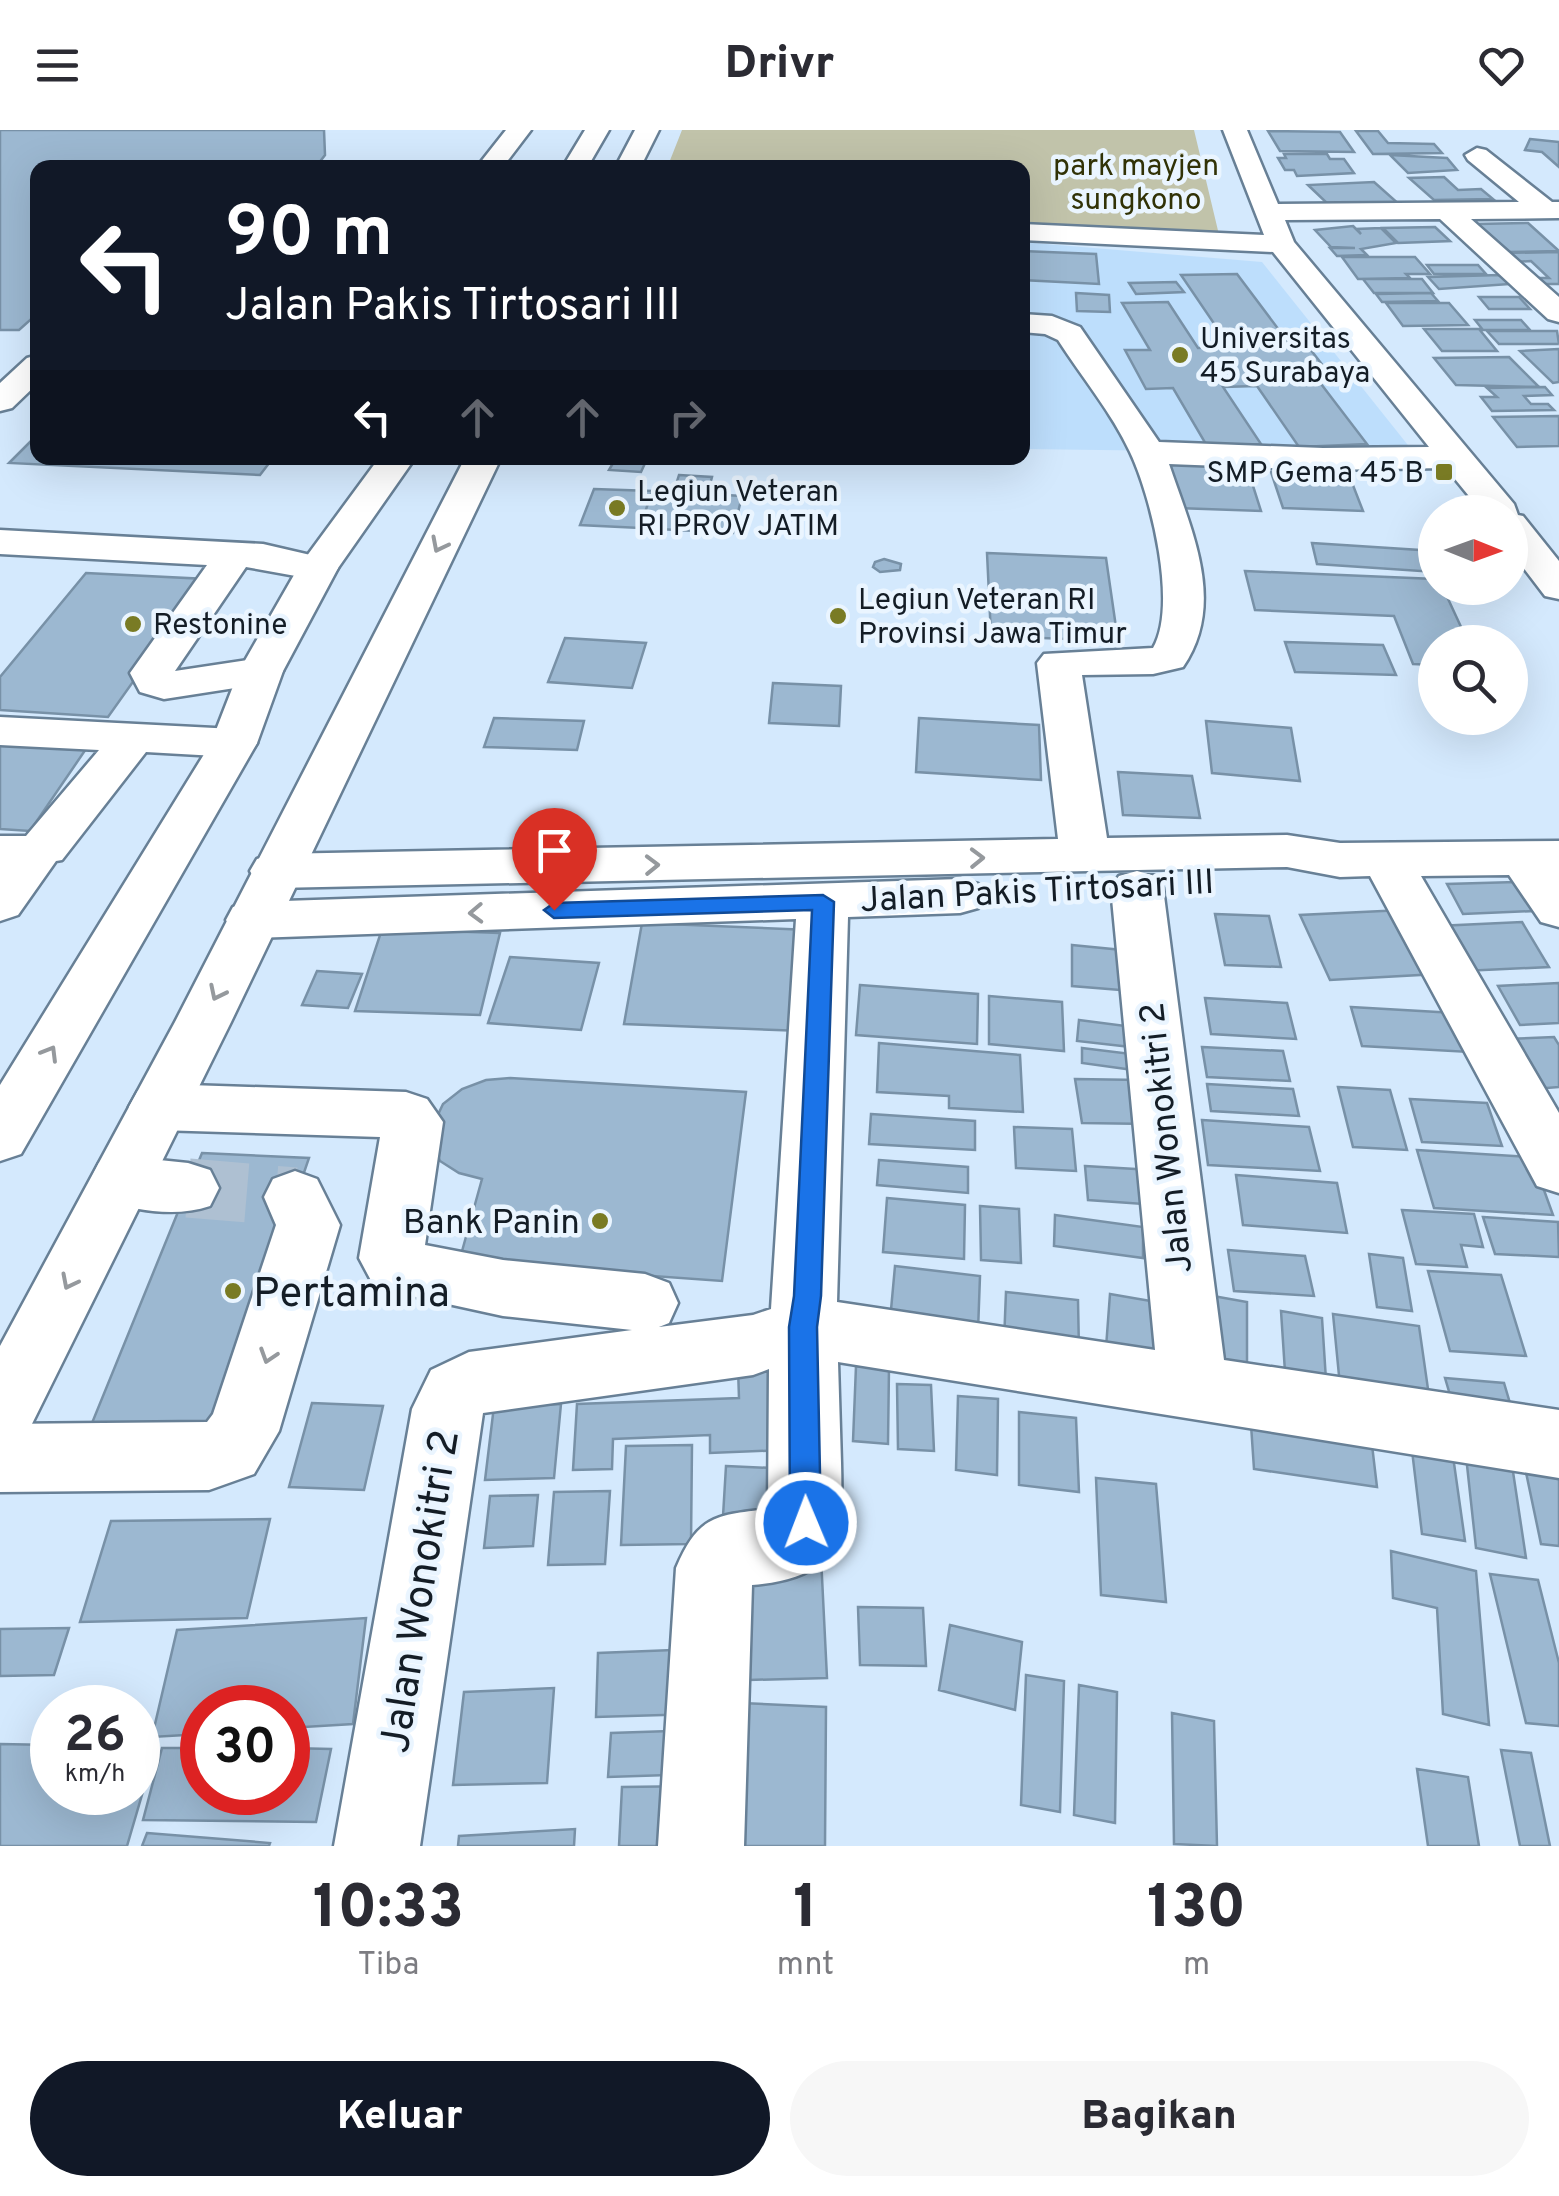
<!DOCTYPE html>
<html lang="id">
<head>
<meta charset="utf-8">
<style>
	body { margin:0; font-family:Overpass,sans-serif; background:#f7f7f7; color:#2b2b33; height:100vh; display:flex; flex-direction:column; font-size:38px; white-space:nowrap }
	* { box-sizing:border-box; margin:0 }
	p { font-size:32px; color:#7c7c81 }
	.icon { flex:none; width:55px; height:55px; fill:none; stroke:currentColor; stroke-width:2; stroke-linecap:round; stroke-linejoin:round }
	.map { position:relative; height:1716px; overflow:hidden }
	.sheet { display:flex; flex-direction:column; background:#fff; flex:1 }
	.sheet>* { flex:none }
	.guide { position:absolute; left:30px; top:30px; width:1000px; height:305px; border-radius:20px; box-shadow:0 10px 40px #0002; background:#111827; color:#fff; overflow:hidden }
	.needle { width:65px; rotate:91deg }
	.controls { position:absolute; left:1418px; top:365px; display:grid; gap:20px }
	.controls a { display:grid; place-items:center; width:110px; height:110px; border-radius:50%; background:#fff; box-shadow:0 10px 40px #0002; font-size:50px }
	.speed { position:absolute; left:30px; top:1555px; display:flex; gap:20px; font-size:50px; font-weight:700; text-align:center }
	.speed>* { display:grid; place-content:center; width:130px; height:130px; border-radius:50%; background:#fff; box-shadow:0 10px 40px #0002; line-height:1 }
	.speed small { font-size:25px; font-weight:400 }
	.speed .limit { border:15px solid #d22; background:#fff; color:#111 }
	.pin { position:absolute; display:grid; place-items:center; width:85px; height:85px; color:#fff; margin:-102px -42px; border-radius:50% 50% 50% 0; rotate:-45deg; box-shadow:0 0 10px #0007 }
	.pin .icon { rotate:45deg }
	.me { position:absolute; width:110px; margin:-55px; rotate:359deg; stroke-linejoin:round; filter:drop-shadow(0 0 8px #0008) }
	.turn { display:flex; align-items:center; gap:35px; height:210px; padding:0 30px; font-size:45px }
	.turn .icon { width:130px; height:130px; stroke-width:2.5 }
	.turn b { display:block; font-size:70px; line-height:85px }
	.lanes { display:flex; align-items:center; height:95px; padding:0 30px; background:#0003; justify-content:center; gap:50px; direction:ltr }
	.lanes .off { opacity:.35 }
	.eta { display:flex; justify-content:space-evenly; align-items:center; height:170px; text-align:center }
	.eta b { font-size:60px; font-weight:800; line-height:70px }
	.cta { display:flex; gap:20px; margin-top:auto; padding:20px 30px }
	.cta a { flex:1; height:115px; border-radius:60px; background:#111827; color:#fff; font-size:40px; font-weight:800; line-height:115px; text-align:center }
	.cta a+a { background:#f7f7f7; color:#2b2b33 }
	header { display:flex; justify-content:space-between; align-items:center; height:130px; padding:0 30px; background:#fff; font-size:45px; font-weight:800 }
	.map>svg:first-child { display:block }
</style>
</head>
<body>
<header><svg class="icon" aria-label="menu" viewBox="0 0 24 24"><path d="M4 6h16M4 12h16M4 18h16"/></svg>Drivr<svg class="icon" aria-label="heart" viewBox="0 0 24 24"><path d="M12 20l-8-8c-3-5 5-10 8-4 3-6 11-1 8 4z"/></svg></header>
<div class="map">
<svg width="1559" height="1716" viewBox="0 0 1559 1716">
	<rect width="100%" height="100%" fill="#d4e9fd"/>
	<path fill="#bddefc" d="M1022,112L1262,132L1415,324L1023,319Z"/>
	<path fill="#c1c3aa" d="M682,0H1194L1220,109L1023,99L1022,38H667Z"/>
	<path fill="#9cb8d1" stroke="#7891a7" stroke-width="2.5" d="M0,0H324L325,25L315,38H38V183L19,200H0Z
		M1268,1L1340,2L1354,22L1280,21Z
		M1356,1H1378L1388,13L1434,14L1442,23L1373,24Z
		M1530,9L1559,12V37L1542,22L1525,20Z
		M1284,24H1327L1330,29H1344L1354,43L1297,46L1294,40H1285L1278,28H1286Z
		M1390,25L1447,28L1457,40L1408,43Z
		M1444,47L1458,60L1481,59L1493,69L1434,70L1409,48Z
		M1374,52L1400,75L1331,77L1308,55Z
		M1528,93L1559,121L1509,122L1477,94Z
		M1353,96L1361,104L1357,99L1381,98L1396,113L1361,119L1367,125L1337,126L1330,118H1355L1331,117L1315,100Z
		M1435,97L1450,111L1398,113L1383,98Z
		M1022,121L1096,124L1099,154L1022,150Z
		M1559,122V154H1537L1532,148H1549L1531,131L1513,132L1504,123Z
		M1342,127H1415L1430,144H1406L1410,148L1358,149Z
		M1427,135H1478L1486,144H1434Z
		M1237,144L1291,216L1307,215L1331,246H1315L1367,314L1299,317L1257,256L1223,257L1261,314L1207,316L1173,258L1146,259L1125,220H1150L1122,173L1168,172L1198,218L1230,217L1181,145Z
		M1500,145L1510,154L1439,159L1428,147Z
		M1363,149H1422L1433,163H1374Z
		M1176,152L1184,162L1136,164L1129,153Z
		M1076,163L1109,165L1110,182L1077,181Z
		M1431,163L1438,171L1382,172L1376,164Z
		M1479,167H1519L1530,179H1489Z
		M1386,173H1449L1468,195L1403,196Z
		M1475,190H1521L1530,200H1483Z
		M1424,199H1479L1497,221H1442Z
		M1487,201H1557L1559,214H1499Z
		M1559,219V252L1553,253L1520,221Z
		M1509,227L1539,257L1456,255L1434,228Z
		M1545,257L1552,265L1524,266L1531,274H1548L1554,280L1492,281L1481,267H1497L1487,258Z
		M1559,286V316L1517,317L1493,287Z
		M37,305L38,328H273L260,345L9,333Z
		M616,328H627L647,329L641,342L609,340Z
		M1167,334L1247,337L1261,381L1177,378Z
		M1271,342L1349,345L1363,381L1283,378Z
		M679,345L712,347L708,362L674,361Z
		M594,359L652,361L640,398L580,395Z
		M652,361L742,366L733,403L640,398Z
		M1312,413L1435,421V442L1317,434Z
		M987,423L1106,428L1118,511L991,506Z
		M884,429L901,434L900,440L880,442L873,437L875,432Z
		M1245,441L1435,449V458H1443L1468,512H1435V535L1413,534L1394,486L1255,480Z
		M86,443L206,449L108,587L0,580V547Z
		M565,508L646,513L632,558L548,552Z
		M1285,512L1383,515L1396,545L1295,542Z
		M773,553L841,556L839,596L769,593Z
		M494,588L584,591L577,620L484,617Z
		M919,588L1039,595L1041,650L916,642Z
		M1206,591L1291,598L1300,651L1212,643Z
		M0,615L86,619L30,701L0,699Z
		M1118,642L1192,646L1200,688L1123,685Z
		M1516,752L1534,781L1463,784L1447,754Z
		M1403,780L1437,844L1330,850L1300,785Z
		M1215,784L1269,786L1281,837L1225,835Z
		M1522,792L1549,837L1463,841L1438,796Z
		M642,793L809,800L803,901L624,894Z
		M382,799L500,803L480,885L355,881Z
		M1072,815L1142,822L1144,862L1072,856Z
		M510,827L599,833L581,900L488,893Z
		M317,841L362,844L348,878L302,875Z
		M1559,853V893L1520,895L1498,856Z
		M860,855L978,864L977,914L856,905Z
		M989,866L1062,872L1064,921L989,914Z
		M1205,868L1287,873L1296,909L1211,904Z
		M1351,877L1455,883L1469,922L1362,916Z
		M1079,890L1149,899V919L1077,911Z
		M1554,907L1559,915V957L1534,959L1506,909Z
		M879,913L1020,925L1023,982L949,978V966L877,962Z
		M1202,917L1283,921L1290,951L1207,947Z
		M1082,918L1148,926V942L1082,933Z
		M510,948L746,962L722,1151L459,1132L482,1049L459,1043L440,1031L432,1013L434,993L443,974L462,959L486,950Z
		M1075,949L1141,950L1150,994L1082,993Z
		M1207,954L1293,959L1299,986L1211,981Z
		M1338,957L1390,960L1407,1020L1353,1017Z
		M1410,969L1487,973L1502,1016L1422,1012Z
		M871,984L975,991V1020L869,1014Z
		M1202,990L1309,997L1320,1041L1208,1035Z
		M1014,997L1072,999L1076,1041L1016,1038Z
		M1417,1020L1532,1027L1553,1085L1434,1078Z
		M202,1023L309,1028L216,1300L92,1293Z
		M879,1030L968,1037V1063L877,1055Z
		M1085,1036L1152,1040L1157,1075L1088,1070Z
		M1236,1045L1337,1053L1347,1103L1243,1095Z
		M887,1068L965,1075L964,1129L883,1122Z
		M980,1076L1019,1079L1021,1133L981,1130Z
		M1402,1080L1474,1084L1483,1117L1461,1115L1467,1137L1416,1134Z
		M1055,1085L1143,1097V1128L1054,1116Z
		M1483,1087L1558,1092L1559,1127L1495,1124Z
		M1228,1120L1305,1126L1314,1166L1234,1161Z
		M1369,1124L1403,1128L1412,1181L1377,1177Z
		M895,1136L980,1146L978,1201L890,1191Z
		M1428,1141L1501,1145L1526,1226L1450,1221Z
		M1006,1162L1078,1170L1079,1221L1004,1212Z
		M1110,1164L1174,1175L1173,1243L1105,1231Z
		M1202,1164L1247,1172V1238L1199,1228Z
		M1281,1181L1322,1188L1326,1250L1285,1242Z
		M1333,1184L1419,1196L1431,1280L1341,1266Z
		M782,1236L785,1320L710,1323V1305L613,1309L612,1339L573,1340L577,1274L739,1268L738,1238Z
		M856,1236L889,1237L888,1314L853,1311Z
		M1445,1248L1504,1253L1515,1290L1456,1285Z
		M897,1254L931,1255L934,1321L898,1319Z
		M958,1266L998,1269L997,1345L956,1340Z
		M312,1273L383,1276L364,1360L289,1357Z
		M561,1274L554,1348L485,1350L494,1276Z
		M1250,1280L1370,1298L1377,1357L1254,1339Z
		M1019,1282L1076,1288L1079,1362L1019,1355Z
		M1411,1312L1452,1319L1465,1411L1422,1404Z
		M692,1315L691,1414L621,1415L626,1316Z
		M1466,1326L1512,1335L1526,1428L1476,1418Z
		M1523,1328L1559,1333V1416L1541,1414Z
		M726,1336L772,1338L770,1405L722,1403Z
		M1096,1348L1156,1354L1166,1472L1101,1465Z
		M610,1361L605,1434L548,1435L554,1362Z
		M538,1365L533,1416L484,1418L490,1366Z
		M270,1389L247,1488L80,1492L111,1391Z
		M1391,1421L1476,1441L1489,1595L1443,1584L1437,1478L1393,1468Z
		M821,1427L827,1548L749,1550L747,1429Z
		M1490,1444L1538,1450L1559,1533V1596L1526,1593Z
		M858,1477L923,1478L926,1536L860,1535Z
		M366,1488L353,1594L288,1598V1578H202V1604L152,1607L177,1500Z
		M950,1495L1022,1512L1015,1580L939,1560Z
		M69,1498L54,1545L0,1546V1499Z
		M698,1519L697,1584L596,1587L598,1523Z
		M1026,1545L1064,1551L1060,1682L1021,1675Z
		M1079,1555L1117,1562L1115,1693L1074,1685Z
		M554,1558L547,1653L453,1655L464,1562Z
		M719,1572L826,1577L825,1716H711Z
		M1172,1583L1214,1591L1217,1716L1174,1714Z
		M700,1600L699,1644L608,1647L611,1603Z
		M0,1614L52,1615V1662H138V1616L156,1617L127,1716H0Z
		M162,1618H202V1662H288V1618L331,1619L316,1692L143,1690Z
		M1501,1620L1531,1623L1550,1716H1520Z
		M1417,1639L1468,1647L1479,1716H1428Z
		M699,1656L697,1716H619L622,1657Z
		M575,1699L574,1716H458L459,1706Z
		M147,1703L270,1713L269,1716H142Z"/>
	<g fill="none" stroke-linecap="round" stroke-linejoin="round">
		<path stroke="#aec0d2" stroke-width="59" stroke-dasharray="59 29" stroke-linecap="butt" d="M188,1058L295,1067"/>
		<defs>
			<path id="minor" d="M506,0H531L502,38H476Z
				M1223,0H1247L1278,74L1519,72L1468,30L1465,25L1477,18L1486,20L1552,72H1559V88L1471,89L1559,167V192L1548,189L1440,89L1285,90L1294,112L1514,374L1518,385L1523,386L1559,431V469L1545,466L1510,420V382H1482L1446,338L1323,340L1169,334C1191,400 1227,473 1183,537L1153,544L1082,545L1107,708L1287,705L1340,713L1559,711V797L1541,792L1509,745L1421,746L1559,983V1063L1537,1056L1370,746L1340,747L1287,737L275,758L257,753L250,741L257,729L275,724L1058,709L1037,533L1044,524L1153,518C1178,475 1151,366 1130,322C1112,283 1081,246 1058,210L1045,204L1022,202V184L1052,186L1080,197L1159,312L1323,318L1429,317L1273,122L1022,110V94L1264,105Z
				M38,225V253L12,278L0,281V253L27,228Z
				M0,400L263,414L332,430L338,438L332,446L318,450L246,437L175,541L261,528L276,532L283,541L276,550L261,554L164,569L140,562L130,543L207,435L0,424Z
				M0,587L234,599L250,603L257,613L250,623L234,627L146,622L62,730L56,731L18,785L0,791V706H26L99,620L0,615Z
				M1137,741L1155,746L1163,758L1224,1230L1559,1280V1348L838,1232C839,1266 840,1300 841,1333C843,1408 841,1448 752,1455L744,1716H658L676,1438C698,1386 715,1385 768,1379L769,1239L753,1245L483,1283L420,1716H334L412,1279L431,1240L469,1222L632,1200L503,1186L375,1158L359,1128L380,1007L159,1000L138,993L129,977L138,961L159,954L406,962L427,969L443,992L425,1115L503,1130L645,1144L669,1153L678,1173L669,1193L659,1197L753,1185L771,1179L796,789L252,808L233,803L226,790L233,777L252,772L960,749L978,754L986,766L978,778L960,783L848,787L837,1172L1155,1220L1111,758L1119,746Z
				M121,1026L188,1033L210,1040L219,1058L210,1076C175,1088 134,1080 99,1069L90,1051L99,1033Z
				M295,1041L317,1049L340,1095L279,1301L254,1344L209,1360L0,1362V1294L207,1292L213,1284L276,1095L264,1067L273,1049Z"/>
			<path id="major" d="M585,0H609L587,38H562Z
				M635,0H659L640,38H615Z
				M379,328H415L338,438L283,541L257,613L21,1024L0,1031V955L211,613L239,541L298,438Z
				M465,328H501L231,892L25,1308L0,1318V1216L175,892Z"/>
		</defs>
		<use href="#minor" stroke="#688096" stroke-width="5"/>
		<use href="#major" stroke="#688096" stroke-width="5"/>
		<use href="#minor" fill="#fff" fill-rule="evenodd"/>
		<use href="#major" fill="#fff" fill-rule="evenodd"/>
	</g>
	<defs><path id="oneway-chevron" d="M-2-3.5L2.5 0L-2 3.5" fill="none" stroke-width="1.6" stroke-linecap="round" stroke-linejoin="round" transform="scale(2.5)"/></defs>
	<g stroke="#95999d">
		<use href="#oneway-chevron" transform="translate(439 415) rotate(117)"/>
		<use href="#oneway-chevron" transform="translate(977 728) rotate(-1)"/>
		<use href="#oneway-chevron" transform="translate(652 735) rotate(-1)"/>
		<use href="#oneway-chevron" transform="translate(476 783) rotate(178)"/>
		<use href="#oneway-chevron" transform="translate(217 863) rotate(116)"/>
		<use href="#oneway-chevron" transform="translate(50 923) rotate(-59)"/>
		<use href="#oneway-chevron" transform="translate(69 1152) rotate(117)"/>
		<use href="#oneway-chevron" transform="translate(268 1226) rotate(108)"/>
	</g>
	<path fill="#1a73e8" stroke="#114b97" stroke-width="2.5" d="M823,765L834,772L821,1166L817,1197L821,1393L816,1404L806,1408L795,1404L790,1393L789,1197L794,1166L812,780L554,788L544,780L554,773Z"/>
	<g fill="#797b24" stroke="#eaf5ff" stroke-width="4">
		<circle cx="1180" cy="225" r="10"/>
		<rect x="1434" y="332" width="20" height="20" rx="5"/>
		<circle cx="617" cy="378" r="10"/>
		<circle cx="838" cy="486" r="10"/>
		<circle cx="133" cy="494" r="10"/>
		<circle cx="600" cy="1091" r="10"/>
		<circle cx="233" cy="1161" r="10"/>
	</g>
	<g text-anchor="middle" stroke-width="9" stroke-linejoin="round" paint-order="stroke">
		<g font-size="30" fill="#313206" stroke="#eaf5ff">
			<text x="1136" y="45">park mayjen<tspan x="1136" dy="34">sungkono</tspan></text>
		</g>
		<g font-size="30" fill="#141d26" stroke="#eaf5ff" text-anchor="start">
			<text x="1200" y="218">Universitas<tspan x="1200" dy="34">45 Surabaya</tspan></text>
			<text x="1424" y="352" text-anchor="end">SMP Gema 45 B</text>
			<text x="637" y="371">Legiun Veteran<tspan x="637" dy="34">RI PROV JATIM</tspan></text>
			<text x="858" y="479">Legiun Veteran RI<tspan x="858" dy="34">Provinsi Jawa Timur</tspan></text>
			<text x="153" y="504">Restonine</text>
		</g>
		<g font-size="35" fill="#141d26" stroke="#eaf5ff">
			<text transform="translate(1037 760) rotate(-3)" y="12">Jalan Pakis Tirtosari III</text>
			<text transform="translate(1165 1008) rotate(-96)" y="12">Jalan Wonokitri 2</text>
		</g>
		<g font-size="35" fill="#141d26" stroke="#eaf5ff" text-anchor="end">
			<text x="580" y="1103">Bank Panin</text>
		</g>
		<g font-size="42" fill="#141d26" stroke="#eaf5ff" text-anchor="start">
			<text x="253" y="1176">Pertamina</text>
		</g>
		<g font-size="42" fill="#141d26" stroke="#eaf5ff">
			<text transform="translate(418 1461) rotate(-81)" y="15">Jalan Wonokitri 2</text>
		</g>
	</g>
</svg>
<div class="controls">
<a><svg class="needle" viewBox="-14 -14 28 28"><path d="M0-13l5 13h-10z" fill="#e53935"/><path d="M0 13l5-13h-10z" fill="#7c7c81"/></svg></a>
<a><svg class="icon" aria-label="search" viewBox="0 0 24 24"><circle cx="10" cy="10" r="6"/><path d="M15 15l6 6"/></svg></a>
</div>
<div class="speed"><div>26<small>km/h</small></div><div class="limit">30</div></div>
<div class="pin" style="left:554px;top:780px;background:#d93025"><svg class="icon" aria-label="arrive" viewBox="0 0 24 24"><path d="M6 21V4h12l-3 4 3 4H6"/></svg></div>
<svg class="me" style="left:806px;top:1393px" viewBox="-20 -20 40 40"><circle r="17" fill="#1a73e8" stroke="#fff" stroke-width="3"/><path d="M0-11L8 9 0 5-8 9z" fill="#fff"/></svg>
<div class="guide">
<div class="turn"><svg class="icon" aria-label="left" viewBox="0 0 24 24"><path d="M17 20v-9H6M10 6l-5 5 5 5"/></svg><div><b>90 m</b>Jalan Pakis Tirtosari III</div></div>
<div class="lanes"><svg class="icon" aria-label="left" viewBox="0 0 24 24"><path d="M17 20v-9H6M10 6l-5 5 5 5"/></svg><svg class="icon off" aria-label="ahead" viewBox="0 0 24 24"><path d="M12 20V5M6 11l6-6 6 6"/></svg><svg class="icon off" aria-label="ahead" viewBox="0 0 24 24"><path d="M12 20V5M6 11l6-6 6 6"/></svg><svg class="icon off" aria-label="right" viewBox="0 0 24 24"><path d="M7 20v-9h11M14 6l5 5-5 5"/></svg></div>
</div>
</div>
<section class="sheet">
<div class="eta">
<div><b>10:33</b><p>Tiba</p></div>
<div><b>1</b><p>mnt</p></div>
<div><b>130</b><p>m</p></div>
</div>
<div class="cta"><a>Keluar</a><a>Bagikan</a></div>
</section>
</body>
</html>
